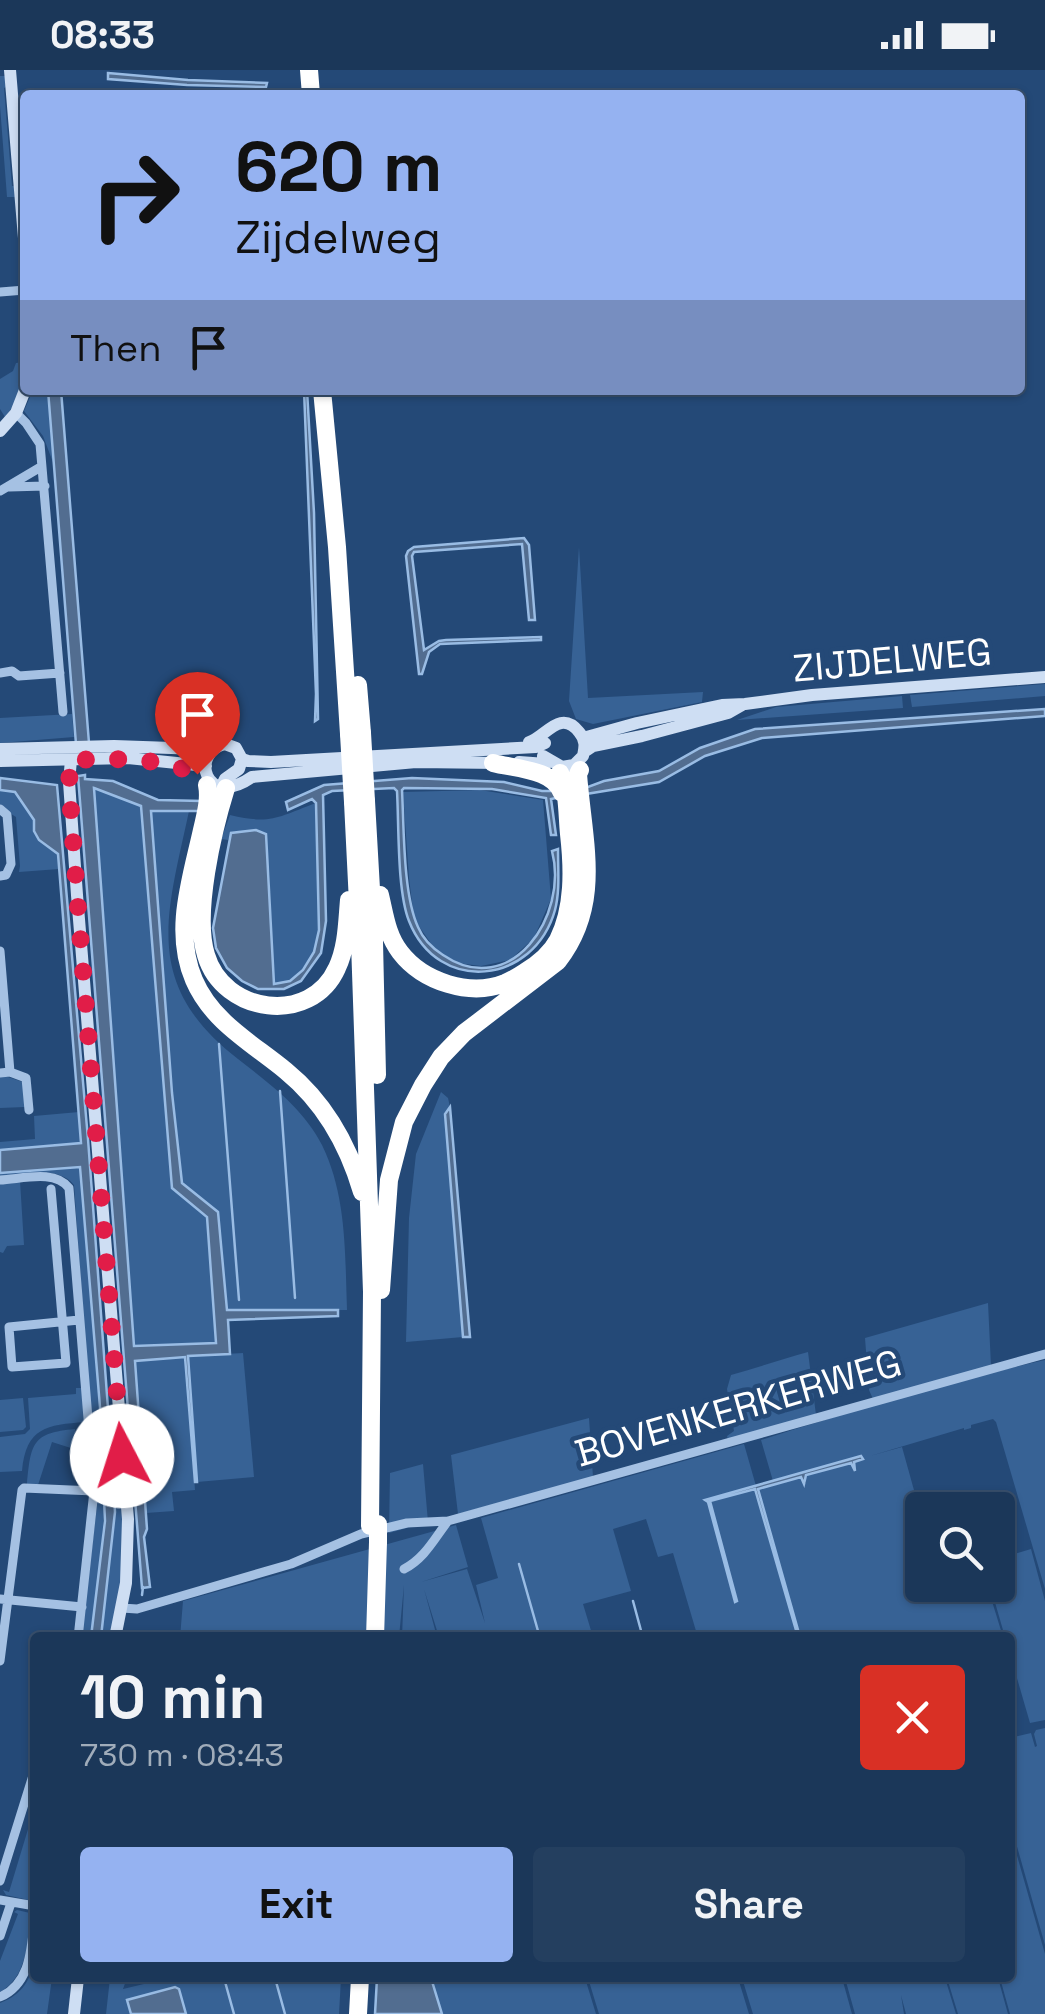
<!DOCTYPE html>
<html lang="en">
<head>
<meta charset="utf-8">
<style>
	body { margin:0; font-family:"Space Grotesk",sans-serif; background:#243f5f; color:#f1f3f6; height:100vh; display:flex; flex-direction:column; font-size:38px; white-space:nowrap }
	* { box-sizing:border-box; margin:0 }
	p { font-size:32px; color:#a0acba }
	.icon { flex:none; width:55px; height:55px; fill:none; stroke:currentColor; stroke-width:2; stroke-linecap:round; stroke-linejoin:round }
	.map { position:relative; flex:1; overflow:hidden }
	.details { position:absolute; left:30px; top:1562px; width:985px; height:350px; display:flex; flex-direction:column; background:#1b3759; border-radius:10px; box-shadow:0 2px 8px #0004,0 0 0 2px #39516f }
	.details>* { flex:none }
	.banner { position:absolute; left:20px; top:20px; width:1005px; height:305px; border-radius:10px; box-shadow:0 2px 8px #0004,0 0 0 2px #39516f; background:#95b2f1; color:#111; overflow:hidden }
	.tools { position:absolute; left:905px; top:1422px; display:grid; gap:20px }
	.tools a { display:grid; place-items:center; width:110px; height:110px; border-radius:10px; background:#1b3759; box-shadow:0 2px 8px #0004,0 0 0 2px #39516f; font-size:50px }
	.pin { position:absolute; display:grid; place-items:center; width:85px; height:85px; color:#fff; margin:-102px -42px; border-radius:50% 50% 50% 0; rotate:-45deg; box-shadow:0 0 10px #0007 }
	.pin .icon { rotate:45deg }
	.me { position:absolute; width:110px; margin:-55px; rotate:355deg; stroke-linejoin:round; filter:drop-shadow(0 0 8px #0008) }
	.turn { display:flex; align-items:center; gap:35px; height:210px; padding:0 50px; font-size:45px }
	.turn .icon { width:130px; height:130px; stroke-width:2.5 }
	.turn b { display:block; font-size:70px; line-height:85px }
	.then { display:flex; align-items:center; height:95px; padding:0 50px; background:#0003; gap:20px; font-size:38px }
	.round { display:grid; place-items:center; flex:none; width:105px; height:105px; border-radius:10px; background:#243f5f }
	.overview { display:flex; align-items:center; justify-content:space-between; height:170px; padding:0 50px }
	h1 { font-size:60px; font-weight:600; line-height:75px }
	.primary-button { display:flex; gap:20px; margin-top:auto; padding:20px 50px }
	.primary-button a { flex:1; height:115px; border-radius:10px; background:#95b2f1; color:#111; font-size:40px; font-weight:600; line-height:115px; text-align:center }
	.primary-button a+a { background:#243f5f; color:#f1f3f6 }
	.status { display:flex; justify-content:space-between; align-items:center; height:70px; padding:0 50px; background:#1b3759; direction:ltr }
	.status svg { height:28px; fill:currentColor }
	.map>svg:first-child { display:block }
</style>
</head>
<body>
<div class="status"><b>08:33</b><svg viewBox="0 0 49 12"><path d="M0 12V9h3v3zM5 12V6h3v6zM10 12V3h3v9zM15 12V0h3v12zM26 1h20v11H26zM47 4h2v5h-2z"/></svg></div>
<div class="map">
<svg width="1045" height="1944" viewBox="0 0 1045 1944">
	<rect width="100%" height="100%" fill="#244977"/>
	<path fill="#376295" d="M0,6H5L6,17L4,18L12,116H14L15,127H7L0,36Z
		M24,292C25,314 19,331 5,347L0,339V309L13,301L16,293Z
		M33,320H48L54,395L43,366L24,341Z
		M579,477L588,628L703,622L702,632L593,654L576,649L569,631Z
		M1045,614V626L912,637L910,625Z
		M902,626L903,638L737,650L776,637Z
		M72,644L74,667L0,673V648Z
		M94,718L141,736L172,1118L207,1147L217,1273L134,1277Z
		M0,720L15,721L34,750V761L38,770L58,784L59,799L19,802L20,796L16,747L0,737Z
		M480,720L543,730L551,829L534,868L510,890L481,896L457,893L434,878L414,849L409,808L403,722Z
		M316,733L319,860L314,882L303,900L290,911L274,915L269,798L231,763L228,770L221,769L230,745C271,755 278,747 316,733Z
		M151,741H189C167,845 141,914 238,989C270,1014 303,1038 322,1075C347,1126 345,1185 347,1240L227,1241L218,1142L182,1114L172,1023Z
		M5,1006L23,1012L25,1037L0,1038V1007Z
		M441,1022L448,1028L450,1037L445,1044L463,1267L406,1272L409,1148L416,1084Z
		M79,1042L81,1074L0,1080V1072L35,1069L34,1046Z
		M69,1097H80L81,1101L100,1333L101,1349L104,1352L99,1351L90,1340L74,1115C58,1095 23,1105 0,1106V1103Z
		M20,1111L24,1175L7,1176L3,1183L0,1182V1113Z
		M988,1233L991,1296L873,1329L869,1320L865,1268Z
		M808,1282L816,1345L728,1370L727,1366L734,1361L727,1319L731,1305C757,1298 782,1289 808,1282Z
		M243,1283L254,1407L197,1412L188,1286Z
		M185,1287L195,1420L172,1422L174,1441L146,1443L135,1290Z
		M1045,1290V1519L996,1352L993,1349L971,1355V1358L964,1360V1358L870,1386L902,1377L922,1449V1515H987L1003,1567H800L758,1419L802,1407L804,1413H806L805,1405L852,1393L854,1398V1391L861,1386L773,1411L761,1370C855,1340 949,1312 1045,1290Z
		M76,1318H83L85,1352C47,1355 26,1357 22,1401L0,1402V1367L25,1364L30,1359L28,1328L76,1324Z
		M23,1328L26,1357L23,1360L0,1362V1330Z
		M589,1348L593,1407L458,1444L451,1385Z
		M75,1359L77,1380L52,1372L38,1415L27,1414C31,1373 32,1363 75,1359Z
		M97,1363H101C110,1432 99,1499 91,1567L81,1568L97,1436V1398L93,1366Z
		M110,1363L116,1365L126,1479L112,1567L101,1568L115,1442Z
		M744,1374L756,1416L705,1431L708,1432L734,1531L736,1530L710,1431L755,1418L798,1567H677L696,1561L673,1483L658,1487L646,1449L613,1459L631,1521L583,1534L593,1567H439L424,1519L437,1567H402L404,1515L399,1567L180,1568L183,1531L456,1455L468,1497L421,1512L467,1499L485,1553L476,1515L498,1508L481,1448Z
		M423,1394L428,1452L389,1463L390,1403Z
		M1031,1479L1045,1531V1650L1030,1653L1010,1584V1568L1005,1567L990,1515H998V1489Z
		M1045,1658V1875L1010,1752V1668L1031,1663L1035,1677L1037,1676L1034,1664L1036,1660Z
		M32,1746L35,1747L33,1831L6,1825L3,1820L9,1822Z
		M1010,1761L1045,1884V1944H1010L1000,1908H1010Z
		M17,1840L30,1843L32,1846C27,1873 27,1907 0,1922V1891L18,1844L14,1842Z
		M35,1886V1908H52L47,1944H0V1933C23,1924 31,1910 35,1886Z
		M110,1908H127L123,1919L169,1908H341L339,1944H186L179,1919L128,1930L131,1944H106Z
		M431,1908H585L596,1944H442Z
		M588,1908H738L749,1944H599Z
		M742,1908H842L852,1944H753Z
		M845,1908H945L956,1944H906L901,1925L904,1944H855Z
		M947,1908H998L1008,1944H958Z"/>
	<path fill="#526d90" stroke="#99bce4" stroke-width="2.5" fill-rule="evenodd" d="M108,3L188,10L267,13L266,17L187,15L108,9Z
		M48,320H61L89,673L76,674Z
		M304,320H307L314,443L318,649L315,651L316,624Z
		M524,468L529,475L535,550H529L522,474L414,482L412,486L424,580L439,571L446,570L541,567V570L440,574L429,582L422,604H419L406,486L408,481L414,477Z
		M1045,639V646L762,668L705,686L659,712L586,724L585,718L604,711L659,701L700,678L755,659Z
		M85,705V709L113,711L158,730L202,731L200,741H151L172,1023L182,1113L218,1142L227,1240H338V1246L228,1250L230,1284L188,1286L197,1412H195L185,1287L135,1291L147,1459L144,1467L150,1517L142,1518L78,706ZM94,718L141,736L172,1118L207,1147L216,1273L134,1276Z
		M0,708L57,715L88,1069L109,1352L101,1349L80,1097L0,1103V1080L81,1073L58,784L39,770L34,761V750L15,722L0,720Z
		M412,708L504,712L542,721H555L556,728L551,729L556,765H551L546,728L492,719L404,718L402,720C404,757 403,825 418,857C423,869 432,878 443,885C511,931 569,846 552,781L558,779C558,800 560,821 555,840C534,915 438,925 409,851C397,821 399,756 397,721L394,718L332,721L323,725L326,851L321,883L301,911L284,919H258L242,911L227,898L216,878L213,858L231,763L256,760L266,764L274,914L290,911L303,900L314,882L319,860L316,733L312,729L288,740L286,732L324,715Z
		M450,1037L470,1267H463L445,1044Z
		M106,1362L110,1363L115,1442L101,1567H91L105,1451L101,1363Z
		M861,1386L863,1389L854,1392L855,1401L851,1393L806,1405L804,1414L801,1407L758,1419L800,1567H798L755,1419L710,1431L737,1531L735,1532L708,1432L705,1430Z
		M377,1908H431L442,1944H375Z
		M175,1917L179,1919L186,1944H131L127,1930Z"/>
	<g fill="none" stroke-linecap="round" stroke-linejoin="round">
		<path stroke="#99bce4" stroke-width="2.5" d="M219,974L239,1230
			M280,1021L295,1228
			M519,1494L540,1568
			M142,1525L143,1517
			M633,1531L643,1568
			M224,1908L234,1944
			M275,1908L285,1944"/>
		<path stroke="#a5c1e3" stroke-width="9" d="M0,222L25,220
			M16,343L26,353L40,374L63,642
			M9,417L45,416
			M0,421L39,398
			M0,603L12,601L19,606L60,603
			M0,739L7,745L11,794L6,805L0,806
			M0,881L10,1002
			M0,1003L10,1002L26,1008L29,1040
			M0,1110C22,1109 55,1099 69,1118L94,1421L78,1568
			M51,1119L66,1293L12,1297L9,1257L79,1250
			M90,1358L120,1355
			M404,1499C425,1488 434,1469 448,1451
			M0,1529L82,1537
			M122,1538L137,1539L291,1494L361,1464L407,1453L448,1451L1045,1284
			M0,1591L22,1420L24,1418L94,1421
			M0,1811L35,1699
			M0,1830L35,1836
			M0,1866L11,1833
			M0,1927C32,1913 31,1876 35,1846"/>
		<path stroke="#cedef3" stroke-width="12" d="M10,0L25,180
			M0,361L16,343L25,320
			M583,668L637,653L722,635L745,634L812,625L1045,607
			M529,672C545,668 560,638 579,662C586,670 585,677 583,686L574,695L562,697L543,686
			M0,679L114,676L200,679L214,670
			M584,682L593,676L642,666L728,643L742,635
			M71,690L69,712L77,825L128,1449L126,1513L115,1568
			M0,691L128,688L206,696
			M519,692L546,694
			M499,693L416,692L252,707C204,740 190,682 225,674L236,678L242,689L248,691L271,692L536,677L545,673
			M221,717L225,709L239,699L242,689
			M74,1944L78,1908"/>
		<path stroke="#fff" stroke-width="18" d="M309,0L311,25
			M322,320L337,477L349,664
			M358,615L362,663
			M493,693C516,699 553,699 562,723
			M207,715C210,730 205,746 202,760C191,810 173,861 194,910C212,952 252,973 286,1001C325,1033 348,1074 362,1122
			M226,718C213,760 193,843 206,885C223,944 311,956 337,898C347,877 347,852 349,830
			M366,731L374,872L377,1005
			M353,732L360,873L372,1222L370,1456
			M380,825C385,846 387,865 400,882C423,912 470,927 505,913C512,910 519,906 525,902C538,894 551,883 558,870C574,838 573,799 569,764C567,744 568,721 560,703
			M381,1220L389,1110L404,1052L423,1015L441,987L464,963L558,891C603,833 583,772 578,704L580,700
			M375,1568L378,1472
			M358,1944L360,1908"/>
		<path stroke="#fff" stroke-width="18" d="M362,663L366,731
			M349,664L353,732
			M378,1472V1454"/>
	</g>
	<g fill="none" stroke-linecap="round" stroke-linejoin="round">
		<path stroke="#e11d48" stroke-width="18" stroke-dasharray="0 32.4" d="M122,1386L77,825L69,712L71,690C116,689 154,686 197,704"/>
	</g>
	<g text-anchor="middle" stroke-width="9" stroke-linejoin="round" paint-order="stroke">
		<g font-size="38" fill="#fff" stroke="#244977">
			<text transform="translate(892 590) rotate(-5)" y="13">ZIJDELWEG</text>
			<text transform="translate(738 1338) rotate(-16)" y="13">BOVENKERKERWEG</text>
		</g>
	</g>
</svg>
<div class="tools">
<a><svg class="icon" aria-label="search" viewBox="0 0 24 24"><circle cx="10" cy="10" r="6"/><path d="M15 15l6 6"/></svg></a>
</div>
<div class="pin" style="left:197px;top:704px;background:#d93025"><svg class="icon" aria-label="arrive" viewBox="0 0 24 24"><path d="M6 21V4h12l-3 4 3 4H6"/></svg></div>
<svg class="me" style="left:122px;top:1386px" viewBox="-20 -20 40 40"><circle r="19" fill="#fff"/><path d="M0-13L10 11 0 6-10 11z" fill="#e11d48"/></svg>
<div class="banner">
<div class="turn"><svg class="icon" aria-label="right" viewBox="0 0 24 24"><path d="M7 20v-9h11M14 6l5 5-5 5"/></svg><div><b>620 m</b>Zijdelweg</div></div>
<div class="then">Then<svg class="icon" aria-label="arrive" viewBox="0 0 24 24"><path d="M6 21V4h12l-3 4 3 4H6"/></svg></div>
</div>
<section class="details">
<div class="overview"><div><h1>10 min</h1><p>730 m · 08:43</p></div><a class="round" style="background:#d93025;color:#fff"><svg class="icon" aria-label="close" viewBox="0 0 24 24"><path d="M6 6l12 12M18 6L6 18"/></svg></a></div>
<div class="primary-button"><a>Exit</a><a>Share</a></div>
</section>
</div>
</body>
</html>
